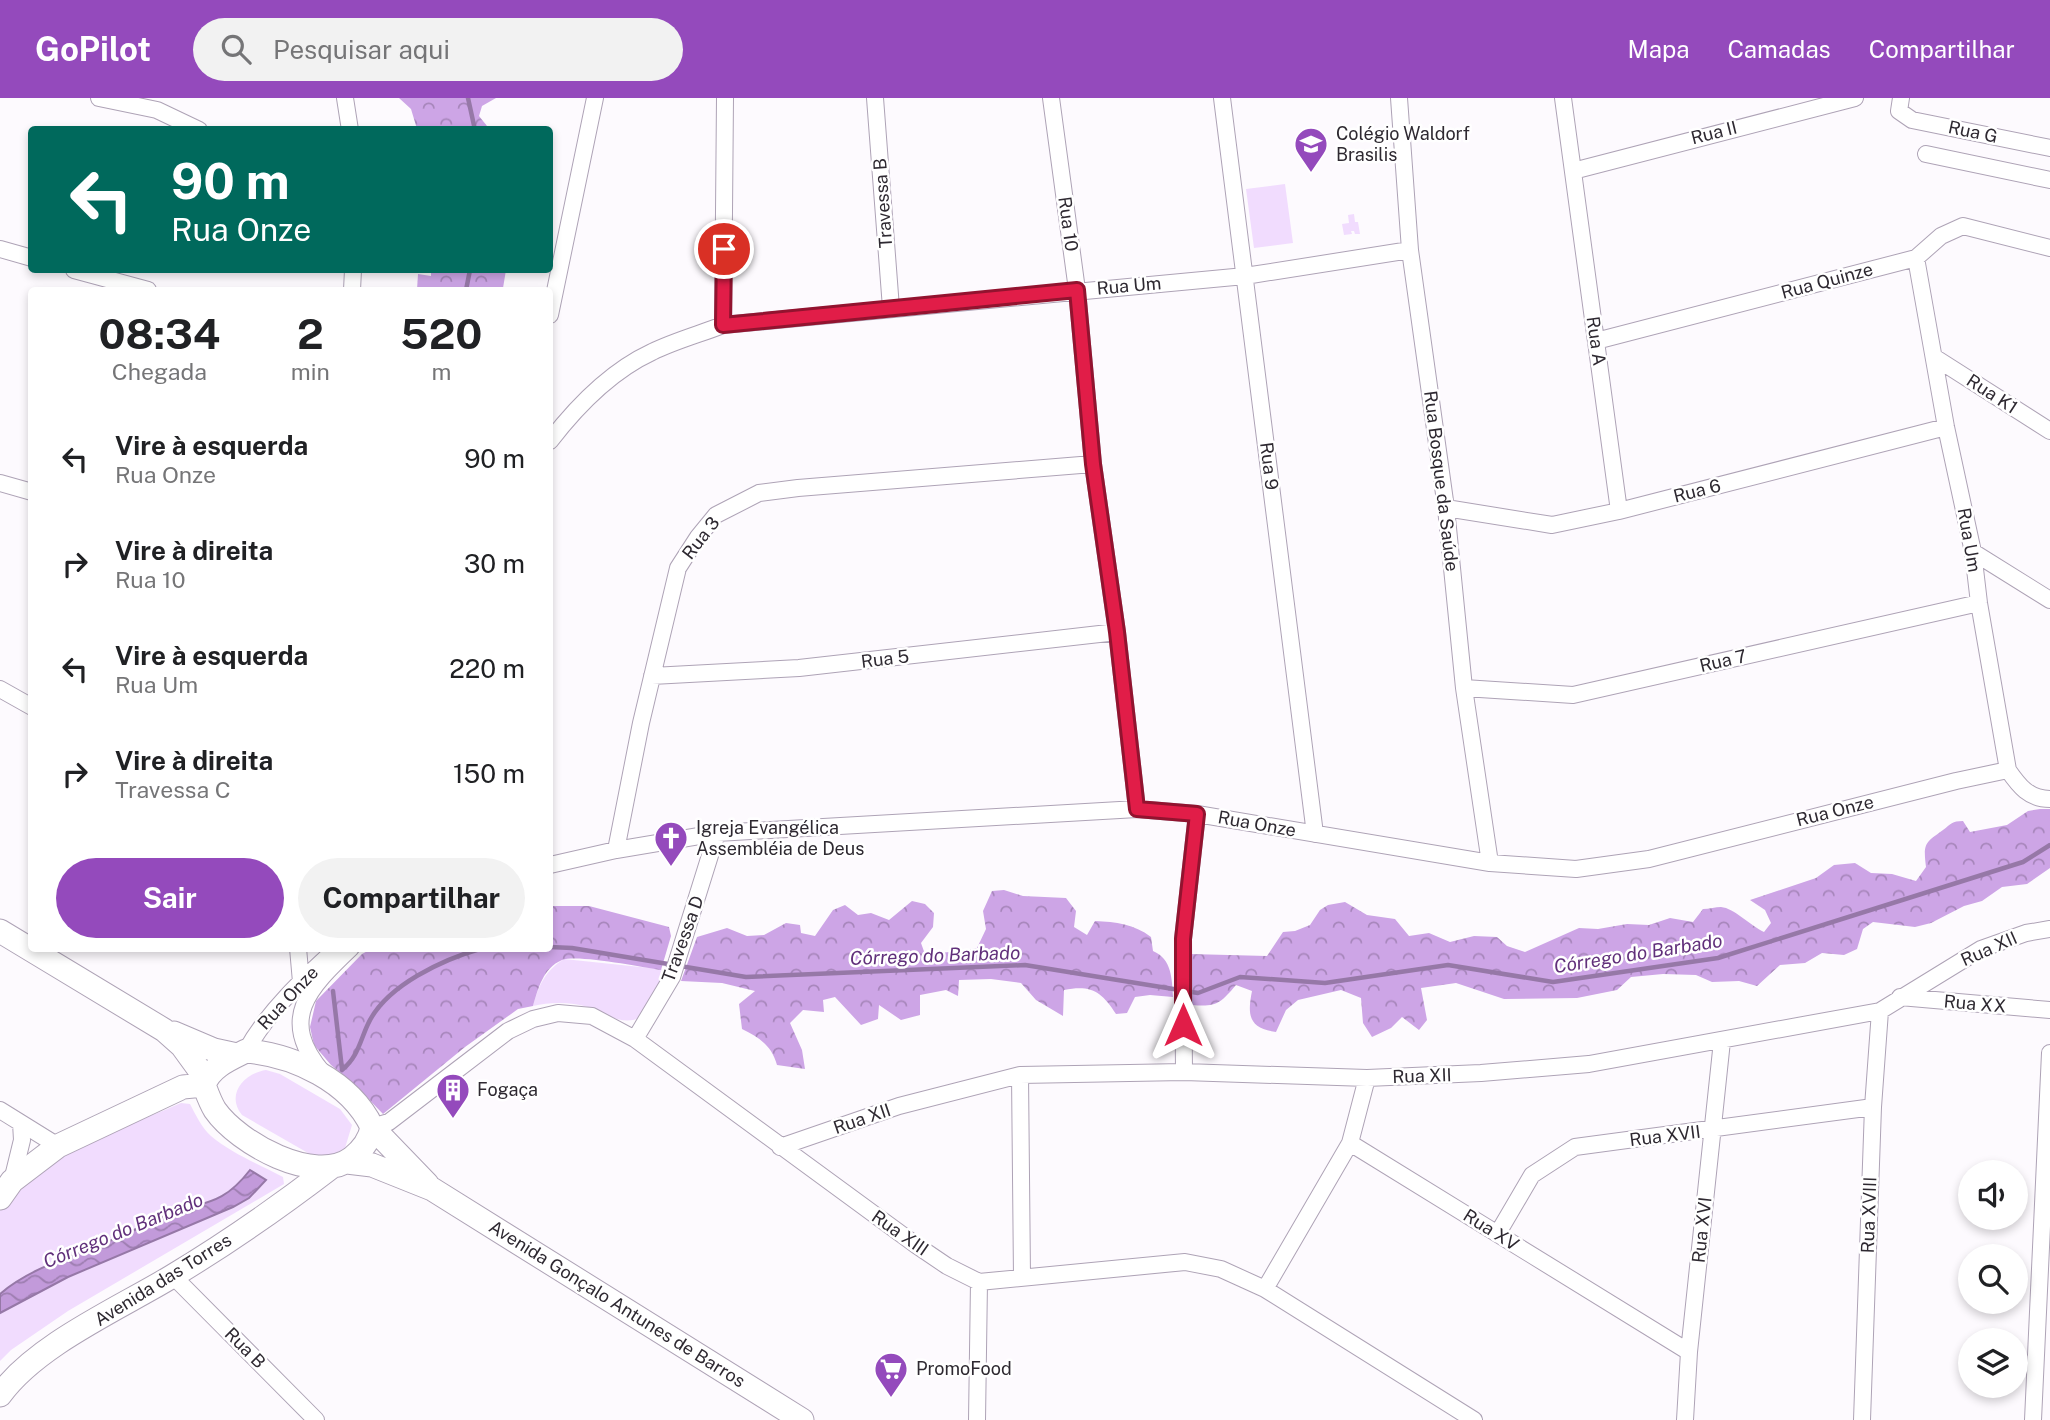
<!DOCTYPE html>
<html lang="pt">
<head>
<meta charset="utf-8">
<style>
	body { margin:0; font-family:"Public Sans",sans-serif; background:#f2f2f2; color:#202124; height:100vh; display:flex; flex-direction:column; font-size:26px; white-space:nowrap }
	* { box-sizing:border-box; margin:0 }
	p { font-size:23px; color:#757577 }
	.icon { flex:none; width:38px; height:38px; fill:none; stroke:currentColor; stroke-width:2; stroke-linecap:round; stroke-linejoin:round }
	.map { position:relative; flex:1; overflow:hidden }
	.details { position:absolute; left:28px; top:189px; width:525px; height:665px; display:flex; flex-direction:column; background:#fff; border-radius:7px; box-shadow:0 4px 10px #0003 }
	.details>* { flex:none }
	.hud { position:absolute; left:28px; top:28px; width:525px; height:147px; border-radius:7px; box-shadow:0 4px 10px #0003; background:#00695c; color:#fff; overflow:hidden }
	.fabs { position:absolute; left:1958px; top:1062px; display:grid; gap:14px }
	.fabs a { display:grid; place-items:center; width:70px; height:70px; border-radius:50%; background:#fff; box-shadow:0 4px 10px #0003; font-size:35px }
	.pin { position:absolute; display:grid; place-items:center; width:60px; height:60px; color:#fff; margin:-30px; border:4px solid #fff; border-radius:50%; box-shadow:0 2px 7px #0007 }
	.me { position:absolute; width:77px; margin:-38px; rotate:0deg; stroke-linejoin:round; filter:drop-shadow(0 0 5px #0008) }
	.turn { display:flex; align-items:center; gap:24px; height:147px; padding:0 28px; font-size:32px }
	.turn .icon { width:91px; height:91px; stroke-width:2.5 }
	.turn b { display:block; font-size:49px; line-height:60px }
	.eta { display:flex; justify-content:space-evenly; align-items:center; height:119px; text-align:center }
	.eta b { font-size:42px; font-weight:700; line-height:49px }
	.cta { display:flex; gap:14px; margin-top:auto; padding:14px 28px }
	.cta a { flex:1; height:80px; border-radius:42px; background:#944abc; color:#fff; font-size:28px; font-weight:700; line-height:80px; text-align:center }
	.cta a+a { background:#f2f2f2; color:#202124 }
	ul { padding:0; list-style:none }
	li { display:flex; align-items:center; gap:21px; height:105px; padding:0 28px }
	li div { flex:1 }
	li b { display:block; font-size:26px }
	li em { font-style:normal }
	header { display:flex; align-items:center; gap:42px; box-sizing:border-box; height:98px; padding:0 35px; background:#944abc; color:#fff }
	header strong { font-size:33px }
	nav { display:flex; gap:38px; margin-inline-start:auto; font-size:24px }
	.search { width:490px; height:63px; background:#f2f2f2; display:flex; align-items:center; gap:18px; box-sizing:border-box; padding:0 24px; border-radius:38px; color:#757577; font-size:26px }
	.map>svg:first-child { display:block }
</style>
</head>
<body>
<header>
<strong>GoPilot</strong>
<div class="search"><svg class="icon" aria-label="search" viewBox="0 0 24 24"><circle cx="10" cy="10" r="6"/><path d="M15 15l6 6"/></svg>Pesquisar aqui</div>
<nav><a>Mapa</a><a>Camadas</a><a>Compartilhar</a></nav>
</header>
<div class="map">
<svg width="2050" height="1322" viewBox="0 0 2050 1322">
	<defs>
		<pattern id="forest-crowns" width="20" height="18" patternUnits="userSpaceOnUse" patternTransform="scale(1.75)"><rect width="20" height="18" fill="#cda5e6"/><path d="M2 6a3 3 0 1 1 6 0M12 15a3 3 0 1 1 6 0" fill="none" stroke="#a786bb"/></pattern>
		<pattern id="water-waves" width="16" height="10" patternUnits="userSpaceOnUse" patternTransform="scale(1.75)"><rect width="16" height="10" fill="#c29ada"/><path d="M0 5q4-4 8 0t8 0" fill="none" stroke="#9e7eb1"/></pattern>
	</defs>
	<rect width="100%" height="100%" fill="#fdfafe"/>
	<path fill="#f1dcfe" d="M1285,86L1293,145L1254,150L1246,91Z
		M1354,116L1355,124H1358L1360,136H1355L1354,133H1351L1352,136L1344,137L1342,126L1349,125L1348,117Z
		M564,861L669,872L641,919C623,929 605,915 588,909C571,904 550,904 533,908C539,887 545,873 564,861Z
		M266,972L280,976L340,1011L352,1027L345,1050L329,1059H315L242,1017C225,996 245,975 266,972Z
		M181,1005L190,1006C196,1017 201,1029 211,1038C231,1055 260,1067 283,1079L284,1086L68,1213L11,1252L0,1263V1111C34,1059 125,1030 181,1005Z"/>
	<path fill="url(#forest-crowns)" d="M399,0H496L482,8L479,18L487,28L509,31H417L411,11Z
		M431,172H506L503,190L487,192H417L418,176L431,178Z
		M2040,711H2050V770L2027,786L2002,789L1982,803L1964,808L1931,825L1915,829L1873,824L1863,831L1857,851L1844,857L1822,855L1805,865L1780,867L1757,888L1739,883L1712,884L1696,877L1663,876L1631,879L1617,892L1577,900L1504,901L1456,885L1421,890L1427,922L1419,932L1402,919L1391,930L1372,939L1363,925L1361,900L1341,892L1298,902L1286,912L1276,934C1249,930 1247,918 1252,893L1236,887C1220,906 1216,909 1192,907L1190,856L1267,858L1283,834L1295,833L1310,827L1320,812L1328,807L1345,804L1367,817L1395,821L1409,838L1429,835L1450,844L1474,838L1497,839L1507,848L1525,854L1579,830L1598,831L1627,826L1649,827L1670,820L1693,824L1703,811C1709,811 1716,809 1721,809C1734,810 1751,828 1764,834L1771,825L1765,812L1750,802L1816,780L1834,767L1855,765L1871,775L1892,776L1916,783L1926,769C1923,745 1925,745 1943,732C1951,726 1952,723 1963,723L1970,734L2007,727L2028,713Z
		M1004,792L1023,798L1066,800L1076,813L1074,829L1087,837L1095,823C1116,824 1134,826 1151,839L1153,853C1172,861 1172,881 1173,899L1150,897L1135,899L1127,915L1116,916C1101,893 1091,887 1064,892L1063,918L1036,902L1021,885L991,881L959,882L958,898L946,892L920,897V917L901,922L879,907L878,921L861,927L835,899L823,902L824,914L803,912L790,925L802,952L805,971L777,967C772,948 760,940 742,931L739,906L755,893L722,885L681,883L697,839L727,830L747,838L764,837L786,825L800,827L801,835L815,838L833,812L845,807L858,817L871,815L889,822L912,803L925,806L934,815L933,829L921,845L926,859C943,853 959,854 977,850L986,831L983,813L992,793Z
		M550,808H589L669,829L671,838L661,872C641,869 577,856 562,862C543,870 538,891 533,908L518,911L465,949L383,1016L356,988L331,967L314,947L310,929L316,903L362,856L373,850H550Z"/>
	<path fill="url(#water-waves)" stroke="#9678a7" stroke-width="2" d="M250,1072L266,1082L249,1100L233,1109L68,1179L0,1215V1196C30,1170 71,1159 107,1144C127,1136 147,1125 167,1117C205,1103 222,1108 250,1072Z"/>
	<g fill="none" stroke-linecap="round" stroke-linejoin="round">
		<path stroke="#9678a7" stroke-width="4.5" d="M468,0L475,32
			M466,192L470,172
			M550,849L572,850L746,879L1025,867L1198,895L1240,879L1325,885L1448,867L1553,884L1718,860L2023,764L2050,747
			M333,893L342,971
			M342,972C358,959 360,943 368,926C386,887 444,861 483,850"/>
		<defs>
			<path id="street" d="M99,0L157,12L199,32
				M345,0L350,32
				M875,0L891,210
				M1051,0L1077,192L1093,366L1117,534L1137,711
				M1222,0L1315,736
				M1399,0L1410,152L1446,410L1464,590L1490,765
				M1563,0L1619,413
				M1901,0L1899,13L1912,22L2050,50
				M1926,56L2050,82
				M1573,73L1855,0
				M0,151L32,160
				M1916,160L1946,329L1973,454L1979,505L2008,672C2019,688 2029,701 2050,701
				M74,172L148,192
				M352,192L353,172
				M550,217L595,0
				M723,227L725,0
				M1596,243L1916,160L1941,138L1963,128L2050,150
				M1934,259L2050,333
				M550,343C577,308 611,273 652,254C674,243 700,236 723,227L1245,178L1410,152
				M0,385L32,394
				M1446,410L1552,427L1619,413L1946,329
				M1973,454L2050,502
				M652,578L799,570L1117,534
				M1464,590L1573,597L1979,505
				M0,591L32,609
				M616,752L641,625L678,470L698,439L716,417L759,395L798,390L1093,366
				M550,767L616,752L717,735L1137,711L1197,716L1490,765L1576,771L1649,761L1956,683L2008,672
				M298,850L301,884
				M1900,899L2050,912
				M635,941L672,879L717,735
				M246,953C268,913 303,881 337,850
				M1184,974L1183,841L1197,716
				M323,975C277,921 309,890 351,850
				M1020,977L1022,1179
				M1367,980L1350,1045L1689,1254
				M0,1012L58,1048
				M372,1029L389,1024L508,933L533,921L558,915L592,918L635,941L916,1147L947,1168L979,1184L1185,1164L1221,1171L1265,1191L1474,1322
				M780,1049L899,1008L1020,977L1184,974L1367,980L1481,975L1589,966L1880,913L1981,851L2026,835L2050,831
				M12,1083L22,1042L21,1025
				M1498,1135L1532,1077L1575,1049L1873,1009
				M173,1178L316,1322
				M1265,1191L1350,1045
				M977,1322L979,1184
				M1685,1322L1689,1254L1722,943
				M1862,1322L1873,1009L1880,913
				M2033,1322L2050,955"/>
			<path id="secondary" d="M0,833L164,932L182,948L206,981
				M174,935L214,952L237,957
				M246,953C294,957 350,983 372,1029C370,1042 362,1052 352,1060C315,1088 238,1045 215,1012C210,1004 207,995 204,987C210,969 230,961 246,953Z
				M372,1029L427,1086
				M347,1064L372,1067L432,1091L802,1322
				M0,1100L12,1083L58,1048L183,989L204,987
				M0,1297C36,1247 118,1211 171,1179C226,1146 279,1109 330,1070"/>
		</defs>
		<use href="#street" stroke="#aea3b6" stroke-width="18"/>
		<use href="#secondary" stroke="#aea3b6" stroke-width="25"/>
		<use href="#street" stroke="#fff" stroke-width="16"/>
		<use href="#secondary" stroke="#fff" stroke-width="23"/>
	</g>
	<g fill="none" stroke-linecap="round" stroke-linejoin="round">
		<defs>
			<path id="route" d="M724,151L723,227L1077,192L1093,366L1117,534L1137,711L1197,716L1183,841V927"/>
		</defs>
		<use href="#route" stroke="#92132f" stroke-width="18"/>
		<use href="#route" stroke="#e11d48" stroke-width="12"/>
	</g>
	<defs>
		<symbol id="school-pin" viewBox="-11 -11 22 30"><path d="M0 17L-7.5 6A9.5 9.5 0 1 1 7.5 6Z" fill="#944abc" stroke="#fff"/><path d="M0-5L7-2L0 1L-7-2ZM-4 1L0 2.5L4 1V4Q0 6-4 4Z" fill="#fff"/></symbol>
		<symbol id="church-pin" viewBox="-11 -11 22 30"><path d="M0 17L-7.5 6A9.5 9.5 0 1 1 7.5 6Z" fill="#944abc" stroke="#fff"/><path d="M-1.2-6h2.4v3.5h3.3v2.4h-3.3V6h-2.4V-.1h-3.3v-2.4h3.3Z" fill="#fff"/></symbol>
		<symbol id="building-pin" viewBox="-11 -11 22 30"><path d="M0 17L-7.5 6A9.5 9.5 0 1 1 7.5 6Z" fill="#944abc" stroke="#fff"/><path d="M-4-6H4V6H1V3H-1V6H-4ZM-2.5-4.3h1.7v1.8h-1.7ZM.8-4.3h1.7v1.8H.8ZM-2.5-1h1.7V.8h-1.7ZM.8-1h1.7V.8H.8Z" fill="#fff"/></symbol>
		<symbol id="supermarket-pin" viewBox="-11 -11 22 30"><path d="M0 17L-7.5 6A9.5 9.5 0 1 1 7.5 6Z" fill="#944abc" stroke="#fff"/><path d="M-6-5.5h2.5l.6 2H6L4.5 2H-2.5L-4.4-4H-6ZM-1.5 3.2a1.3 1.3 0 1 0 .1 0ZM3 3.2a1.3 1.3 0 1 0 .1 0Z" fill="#fff"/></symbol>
	</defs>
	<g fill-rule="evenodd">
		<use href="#school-pin" x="1292" y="27" width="38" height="52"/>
		<use href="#church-pin" x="652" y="721" width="38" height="52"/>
		<use href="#building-pin" x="434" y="973" width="38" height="52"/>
		<use href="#supermarket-pin" x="872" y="1252" width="38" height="52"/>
	</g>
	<g text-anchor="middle" stroke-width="5" stroke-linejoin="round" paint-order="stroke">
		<g font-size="18" fill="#2e2931" stroke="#fff">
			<text transform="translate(1973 34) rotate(12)" y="6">Rua G</text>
			<text transform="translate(1714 35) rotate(-14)" y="6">Rua II</text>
			<text transform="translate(883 105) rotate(-94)" y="6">Travessa B</text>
			<text transform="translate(1068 126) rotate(82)" y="6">Rua 10</text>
			<text transform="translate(1827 183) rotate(-15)" y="6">Rua Quinze</text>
			<text transform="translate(1129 188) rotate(-5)" y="6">Rua Um</text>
			<text transform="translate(1596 243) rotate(82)" y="6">Rua A</text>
			<text transform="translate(1992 296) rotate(33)" y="6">Rua K1</text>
			<text transform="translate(1269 368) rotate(83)" y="6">Rua 9</text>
			<text transform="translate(1441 383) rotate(83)" y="6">Rua Bosque da Saúde</text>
			<text transform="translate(1697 393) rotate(-14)" y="6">Rua 6</text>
			<text transform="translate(701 440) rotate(-52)" y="6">Rua 3</text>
			<text transform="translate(1969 442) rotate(80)" y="6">Rua Um</text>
			<text transform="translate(885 561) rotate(-7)" y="6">Rua 5</text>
			<text transform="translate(1723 563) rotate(-13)" y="6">Rua 7</text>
			<text transform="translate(1835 713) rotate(-14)" y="6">Rua Onze</text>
			<text transform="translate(1257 726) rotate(10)" y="6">Rua Onze</text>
			<text transform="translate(683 841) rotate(-70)" y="6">Travessa D</text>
			<text transform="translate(1989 851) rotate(-24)" y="6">Rua XII</text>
			<text transform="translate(288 900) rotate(-47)" y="6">Rua Onze</text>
			<text transform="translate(1975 906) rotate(5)" y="6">Rua XX</text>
			<text transform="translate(1422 978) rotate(-2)" y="6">Rua XII</text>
			<text transform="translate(862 1021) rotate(-19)" y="6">Rua XII</text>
			<text transform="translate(1665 1038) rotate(-7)" y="6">Rua XVII</text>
			<text transform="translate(1869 1117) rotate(-88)" y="6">Rua XVIII</text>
			<text transform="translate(1491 1132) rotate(32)" y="6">Rua XV</text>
			<text transform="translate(1702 1132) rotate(-84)" y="6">Rua XVI</text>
			<text transform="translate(900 1135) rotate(35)" y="6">Rua XIII</text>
			<text transform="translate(163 1182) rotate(-32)" y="6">Avenida das Torres</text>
			<text transform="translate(617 1206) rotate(32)" y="6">Avenida Gonçalo Antunes de Barros</text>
			<text transform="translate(245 1250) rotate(45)" y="6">Rua B</text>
		</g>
		<g font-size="18" fill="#2e2931" stroke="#fff" text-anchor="start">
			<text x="1336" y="42">Colégio Waldorf<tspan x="1336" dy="21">Brasilis</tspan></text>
			<text x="696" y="736">Igreja Evangélica<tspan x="696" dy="21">Assembléia de Deus</tspan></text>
			<text x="477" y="998">Fogaça</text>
			<text x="916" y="1277">PromoFood</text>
		</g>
		<g font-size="19" font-style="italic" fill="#61307b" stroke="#fff">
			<text transform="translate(1638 855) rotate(-9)" y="7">Córrego do Barbado</text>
			<text transform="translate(935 857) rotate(-2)" y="7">Córrego do Barbado</text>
			<text transform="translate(123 1132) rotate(-22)" y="7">Córrego do Barbado</text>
		</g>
	</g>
</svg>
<div class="fabs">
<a><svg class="icon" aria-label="sound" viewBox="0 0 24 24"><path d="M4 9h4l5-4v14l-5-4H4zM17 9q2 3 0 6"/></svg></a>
<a><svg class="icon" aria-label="search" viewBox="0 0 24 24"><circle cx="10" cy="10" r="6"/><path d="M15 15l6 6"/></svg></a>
<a><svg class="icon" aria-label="layers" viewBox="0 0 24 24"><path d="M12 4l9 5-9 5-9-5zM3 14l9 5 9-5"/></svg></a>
</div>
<div class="pin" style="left:724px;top:151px;background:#d93025"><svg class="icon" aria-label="arrive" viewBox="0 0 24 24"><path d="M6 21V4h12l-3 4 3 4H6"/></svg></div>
<svg class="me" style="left:1183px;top:927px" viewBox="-20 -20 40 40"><path d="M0-17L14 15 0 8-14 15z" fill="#e11d48" stroke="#fff" stroke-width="4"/></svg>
<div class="hud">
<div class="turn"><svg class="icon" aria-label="left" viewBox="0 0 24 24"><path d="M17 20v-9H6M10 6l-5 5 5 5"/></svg><div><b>90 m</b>Rua Onze</div></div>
</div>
<section class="details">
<div class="eta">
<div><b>08:34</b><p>Chegada</p></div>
<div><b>2</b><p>min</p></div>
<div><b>520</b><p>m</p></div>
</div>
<ul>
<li><svg class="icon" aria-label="left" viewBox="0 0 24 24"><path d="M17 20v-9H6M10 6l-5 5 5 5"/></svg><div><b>Vire à esquerda</b><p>Rua Onze</p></div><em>90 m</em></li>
<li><svg class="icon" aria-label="right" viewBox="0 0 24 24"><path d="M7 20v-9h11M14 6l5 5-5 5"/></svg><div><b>Vire à direita</b><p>Rua 10</p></div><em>30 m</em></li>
<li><svg class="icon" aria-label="left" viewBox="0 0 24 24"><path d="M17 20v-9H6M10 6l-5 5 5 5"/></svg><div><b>Vire à esquerda</b><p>Rua Um</p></div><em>220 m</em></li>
<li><svg class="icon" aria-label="right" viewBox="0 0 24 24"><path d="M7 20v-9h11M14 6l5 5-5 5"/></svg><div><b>Vire à direita</b><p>Travessa C</p></div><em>150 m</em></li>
</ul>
<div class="cta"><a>Sair</a><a>Compartilhar</a></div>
</section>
</div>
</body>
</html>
